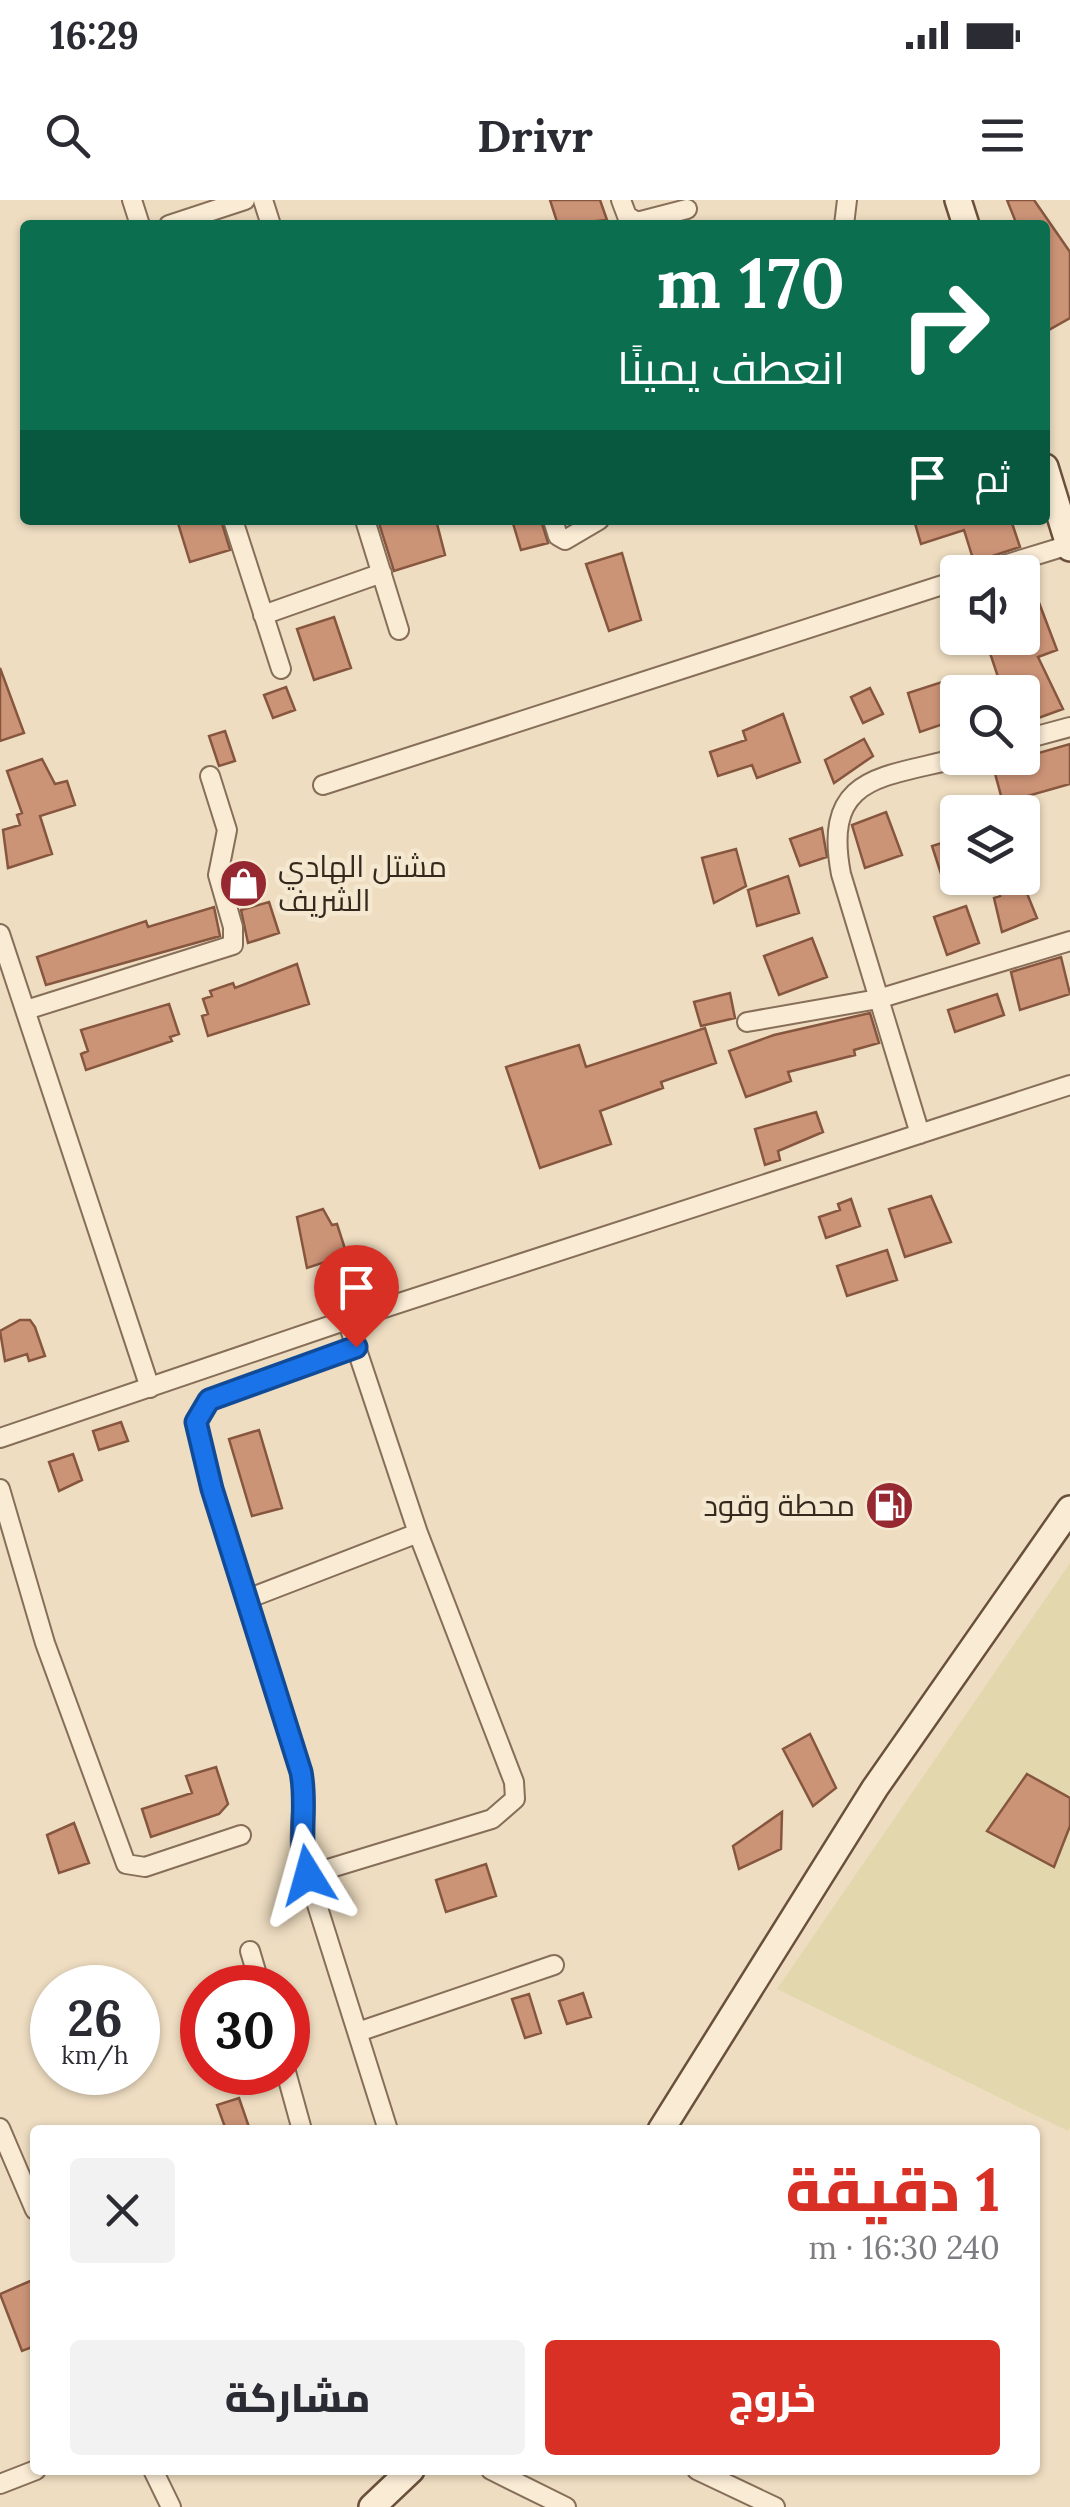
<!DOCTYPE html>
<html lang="ar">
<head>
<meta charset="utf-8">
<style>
	body { margin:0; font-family:Lora,Cairo,serif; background:#f2f2f3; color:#2b2b33; direction:rtl; height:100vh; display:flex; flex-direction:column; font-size:38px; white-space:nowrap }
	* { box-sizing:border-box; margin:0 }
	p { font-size:32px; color:#7c7c81 }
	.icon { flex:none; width:55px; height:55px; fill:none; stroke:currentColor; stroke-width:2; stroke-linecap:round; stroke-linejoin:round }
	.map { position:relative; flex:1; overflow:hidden; direction:ltr }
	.details { position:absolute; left:30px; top:1925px; width:1010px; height:350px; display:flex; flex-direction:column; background:#fff; border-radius:10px; box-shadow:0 2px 8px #0004; direction:rtl }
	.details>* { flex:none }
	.top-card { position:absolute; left:20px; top:20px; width:1030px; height:305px; border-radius:10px; box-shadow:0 2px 8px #0004; direction:rtl; background:#0b6e4f; color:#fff; overflow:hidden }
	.buttons { position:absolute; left:940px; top:355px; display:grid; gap:20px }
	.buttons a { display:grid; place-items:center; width:100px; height:100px; border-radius:10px; background:#fff; box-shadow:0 2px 8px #0004; font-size:50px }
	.speed { position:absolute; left:30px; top:1765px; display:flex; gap:20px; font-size:50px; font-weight:700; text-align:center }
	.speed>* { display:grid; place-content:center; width:130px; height:130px; border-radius:50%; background:#fff; box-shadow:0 2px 8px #0004; line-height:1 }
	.speed small { font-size:25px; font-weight:400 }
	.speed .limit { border:15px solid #d22; background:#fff; color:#111 }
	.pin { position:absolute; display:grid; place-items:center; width:85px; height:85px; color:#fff; margin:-102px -42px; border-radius:50% 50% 50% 0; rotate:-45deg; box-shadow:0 0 10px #0007 }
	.pin .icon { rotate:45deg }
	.me { position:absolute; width:110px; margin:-55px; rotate:352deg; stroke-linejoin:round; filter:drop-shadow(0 0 8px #0008) }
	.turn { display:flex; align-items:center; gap:35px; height:210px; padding:0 40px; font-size:45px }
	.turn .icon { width:130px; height:130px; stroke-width:2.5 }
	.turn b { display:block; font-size:70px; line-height:85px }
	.then { display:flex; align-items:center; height:95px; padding:0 40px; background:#0003; gap:20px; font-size:38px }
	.round { display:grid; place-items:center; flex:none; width:105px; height:105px; border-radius:10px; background:#f2f2f3 }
	.summary { display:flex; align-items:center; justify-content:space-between; height:170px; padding:0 40px }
	h1 { font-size:60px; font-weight:800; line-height:75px; color:#d93025 }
	.cta { display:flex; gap:20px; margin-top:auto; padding:20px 40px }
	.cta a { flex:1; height:115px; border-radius:10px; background:#d93025; color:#fff; font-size:40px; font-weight:800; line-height:115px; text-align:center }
	.cta a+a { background:#f2f2f3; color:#2b2b33 }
	.status { display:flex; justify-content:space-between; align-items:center; height:70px; padding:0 50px; background:#fff; direction:ltr }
	.status svg { height:28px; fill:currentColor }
	header { display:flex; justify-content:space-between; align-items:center; height:130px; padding:0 40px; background:#fff; font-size:45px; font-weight:800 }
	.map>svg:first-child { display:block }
</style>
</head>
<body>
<div class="status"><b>16:29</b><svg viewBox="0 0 49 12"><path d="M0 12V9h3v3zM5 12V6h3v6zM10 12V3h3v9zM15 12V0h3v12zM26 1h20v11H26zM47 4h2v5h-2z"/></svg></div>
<header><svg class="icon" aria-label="menu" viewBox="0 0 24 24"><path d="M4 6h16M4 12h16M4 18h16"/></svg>Drivr<svg class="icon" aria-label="search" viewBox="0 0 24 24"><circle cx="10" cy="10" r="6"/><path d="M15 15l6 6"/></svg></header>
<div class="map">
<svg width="1070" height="2307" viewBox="0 0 1070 2307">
	<rect width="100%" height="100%" fill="#eeddc1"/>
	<path fill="#e3d7ae" d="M1070,1363V1927L1068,1931L777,1789Z"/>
	<path fill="#cc9477" stroke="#86563e" stroke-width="2.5" d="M550,0H600L607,20L558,25Z
		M1007,0H1034L1070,52V118L1045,132V25H1017Z
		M177,320H221L230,350L190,362Z
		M378,320H436L445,355L394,371Z
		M512,320H541L548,343L521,350Z
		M914,320H1011L1020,347L974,362L964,330L921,344Z
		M622,353L641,420L609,431L586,364Z
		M1027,371L1057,450L1038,457L1063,509L1022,524V492H1003L985,438H1022V372Z
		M334,417L351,468L314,480L297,429Z
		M0,468L24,533L0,541Z
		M942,482L955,520L920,532L908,493Z
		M286,487L295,510L273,518L264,495Z
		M870,488L883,514L863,523L851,497Z
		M783,514L800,562L757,578L752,565L718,576L710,552L746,540L743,531Z
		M225,531L235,561L219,566L209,536Z
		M864,539L873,556L834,583L825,560Z
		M1070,544V584L1003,603L993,566Z
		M42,559L55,584L67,581L75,605L40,616L52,654L8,668L3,630L20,625L17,615L22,613L7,571Z
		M886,612L902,655L865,668L852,625Z
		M822,628L827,657L800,666L790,639Z
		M958,638V679L944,683L932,646Z
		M736,649L746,686L714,703L702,658Z
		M788,676L799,713L757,726L748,690Z
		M992,678H1013L1018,689L1024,686L1037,718L1002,732L994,698L1000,696Z
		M269,702L279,733L248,743L241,710Z
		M966,706L979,743L947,755L934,717Z
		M214,707L220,736L46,785L37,757L146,721L148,727Z
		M812,738L827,777L779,795L764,756Z
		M1061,757L1070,794L1020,810L1011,772Z
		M297,764L309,804L208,836L202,816L208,814L203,799L212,796L210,791L233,783L235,788Z
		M730,793L735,818L701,826L694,802Z
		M997,794L1004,815L955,832L948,810Z
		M169,804L179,834L170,837L172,841L86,870L81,854L88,851L81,830Z
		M870,813L879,843L854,850L855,855L788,872L791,881L746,897L729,851L774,835Z
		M705,828L716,863L661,882L663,888L600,911L611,944L540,968L506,867L579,845L586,867Z
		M816,912L823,932L778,951L780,960L765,965L755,929Z
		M931,996L951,1042L905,1057L889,1009Z
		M851,999L860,1026L826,1038L819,1017L840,1010L838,1004Z
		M323,1009L332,1025L337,1024L347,1055L307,1068L297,1017Z
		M887,1050L897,1080L847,1096L837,1066Z
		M20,1120H30L35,1127L45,1156L29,1161L27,1154L5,1161L0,1131Z
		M121,1222L128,1241L99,1250L93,1231Z
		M259,1230L282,1308L252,1316L229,1239Z
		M73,1254L82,1280L59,1291L49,1262Z
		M810,1534L836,1588L813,1606L783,1549Z
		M216,1567L228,1604L219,1614L151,1637L142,1609L192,1593L186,1576Z
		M1027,1574L1070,1598V1626L1054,1667L987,1631Z
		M782,1612L781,1649L739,1669L733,1646Z
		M74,1623L89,1663L59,1673L47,1635Z
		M486,1664L496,1696L446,1712L436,1680Z
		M583,1793L591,1817L567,1824L559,1801Z
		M529,1794L541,1833L525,1838L512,1799Z
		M239,1898L250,1930H226L217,1905Z
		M35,2079V2146L22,2151L0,2094Z"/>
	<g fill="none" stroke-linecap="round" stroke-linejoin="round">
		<defs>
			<path id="minor" d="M132,0L140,25
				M263,0L271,25
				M621,0L627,16L637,22L687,9
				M169,25L245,0
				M844,25L847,0
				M233,320L281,469
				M365,320L399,430
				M553,320L558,336L565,340L599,320
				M981,372L1069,345
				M263,415L382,373
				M1022,540L1070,527
				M323,585L958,380
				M0,734L150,1188
				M26,810L233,745V727L218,675L227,630L210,576
				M747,822L878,799L1070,741
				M920,934L841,674C822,574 883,578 958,558
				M356,1147L209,1200L196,1222L212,1289L301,1571C307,1601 297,1627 302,1657L388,1930
				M0,1238L347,1120L1070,885
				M0,1289L45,1443L126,1664L145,1667L241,1635
				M247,1399L418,1333
				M308,1675L492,1619L515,1599L514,1582L418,1333L347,1120
				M250,1751L261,1788
				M358,1832L554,1765
				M286,1872L302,1930
				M0,1928L35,2010
				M153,2270L171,2307
				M491,2270L566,2307
				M697,2270L775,2307
				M0,2284L36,2270"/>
			<path id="secondary" d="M958,0L966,25
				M1045,267L1070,348
				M661,1930L875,1588L1070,1309
				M372,2307L411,2270"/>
		</defs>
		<use href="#minor" stroke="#876e59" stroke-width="22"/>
		<use href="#secondary" stroke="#694f3c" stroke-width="30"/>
		<use href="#minor" stroke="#f9ebd4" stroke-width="18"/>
		<use href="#secondary" stroke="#f9ebd4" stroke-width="25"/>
	</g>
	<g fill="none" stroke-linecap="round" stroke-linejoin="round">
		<defs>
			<path id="route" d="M308,1675C297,1639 308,1608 301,1572L212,1289L196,1222L209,1200L356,1147"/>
		</defs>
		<use href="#route" stroke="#114b97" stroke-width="25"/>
		<use href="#route" stroke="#1a73e8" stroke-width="18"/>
	</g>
	<defs>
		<symbol id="shop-disc" viewBox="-11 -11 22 22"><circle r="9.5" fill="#962831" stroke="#f5e8d0"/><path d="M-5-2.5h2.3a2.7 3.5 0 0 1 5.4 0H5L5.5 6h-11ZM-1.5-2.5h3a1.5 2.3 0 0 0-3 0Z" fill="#fff"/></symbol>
		<symbol id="fuel-disc" viewBox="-11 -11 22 22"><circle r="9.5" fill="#962831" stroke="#f5e8d0"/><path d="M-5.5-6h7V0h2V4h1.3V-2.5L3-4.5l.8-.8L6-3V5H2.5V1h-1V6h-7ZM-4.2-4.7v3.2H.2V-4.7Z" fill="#fff"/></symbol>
	</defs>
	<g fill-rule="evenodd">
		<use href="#shop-disc" x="216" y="656" width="55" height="55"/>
		<use href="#fuel-disc" x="862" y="1278" width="55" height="55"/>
	</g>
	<g text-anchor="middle" stroke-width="9" stroke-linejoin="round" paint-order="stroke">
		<g font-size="30" fill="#37281d" stroke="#f5e8d0" text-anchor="start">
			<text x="278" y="677">مشتل الهادي<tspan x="278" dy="34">الشريف</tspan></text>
			<text x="855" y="1316" text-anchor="end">محطة وقود</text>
		</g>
	</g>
</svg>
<div class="buttons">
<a><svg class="icon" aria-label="sound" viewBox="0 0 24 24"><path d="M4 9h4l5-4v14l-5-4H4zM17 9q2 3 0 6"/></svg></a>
<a><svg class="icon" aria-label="search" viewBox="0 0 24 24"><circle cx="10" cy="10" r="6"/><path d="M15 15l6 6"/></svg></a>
<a><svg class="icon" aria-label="layers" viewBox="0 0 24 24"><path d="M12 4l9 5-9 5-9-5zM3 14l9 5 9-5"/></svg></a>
</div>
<div class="speed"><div>26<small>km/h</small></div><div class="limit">30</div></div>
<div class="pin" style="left:356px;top:1147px;background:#d93025"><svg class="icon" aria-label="arrive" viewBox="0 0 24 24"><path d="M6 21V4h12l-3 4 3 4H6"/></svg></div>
<svg class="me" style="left:308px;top:1675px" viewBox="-20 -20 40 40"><path d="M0-17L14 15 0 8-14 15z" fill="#1a73e8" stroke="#fff" stroke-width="4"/></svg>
<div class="top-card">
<div class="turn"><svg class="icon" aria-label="right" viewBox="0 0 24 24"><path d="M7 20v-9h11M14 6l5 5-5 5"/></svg><div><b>170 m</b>انعطف يمينًا</div></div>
<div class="then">ثم<svg class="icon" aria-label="arrive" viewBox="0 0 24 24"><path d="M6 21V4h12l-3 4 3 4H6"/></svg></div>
</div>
<section class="details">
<div class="summary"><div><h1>1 دقيقة</h1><p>240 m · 16:30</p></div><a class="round"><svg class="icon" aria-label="close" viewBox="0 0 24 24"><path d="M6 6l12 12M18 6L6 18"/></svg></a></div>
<div class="cta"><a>خروج</a><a>مشاركة</a></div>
</section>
</div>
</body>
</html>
